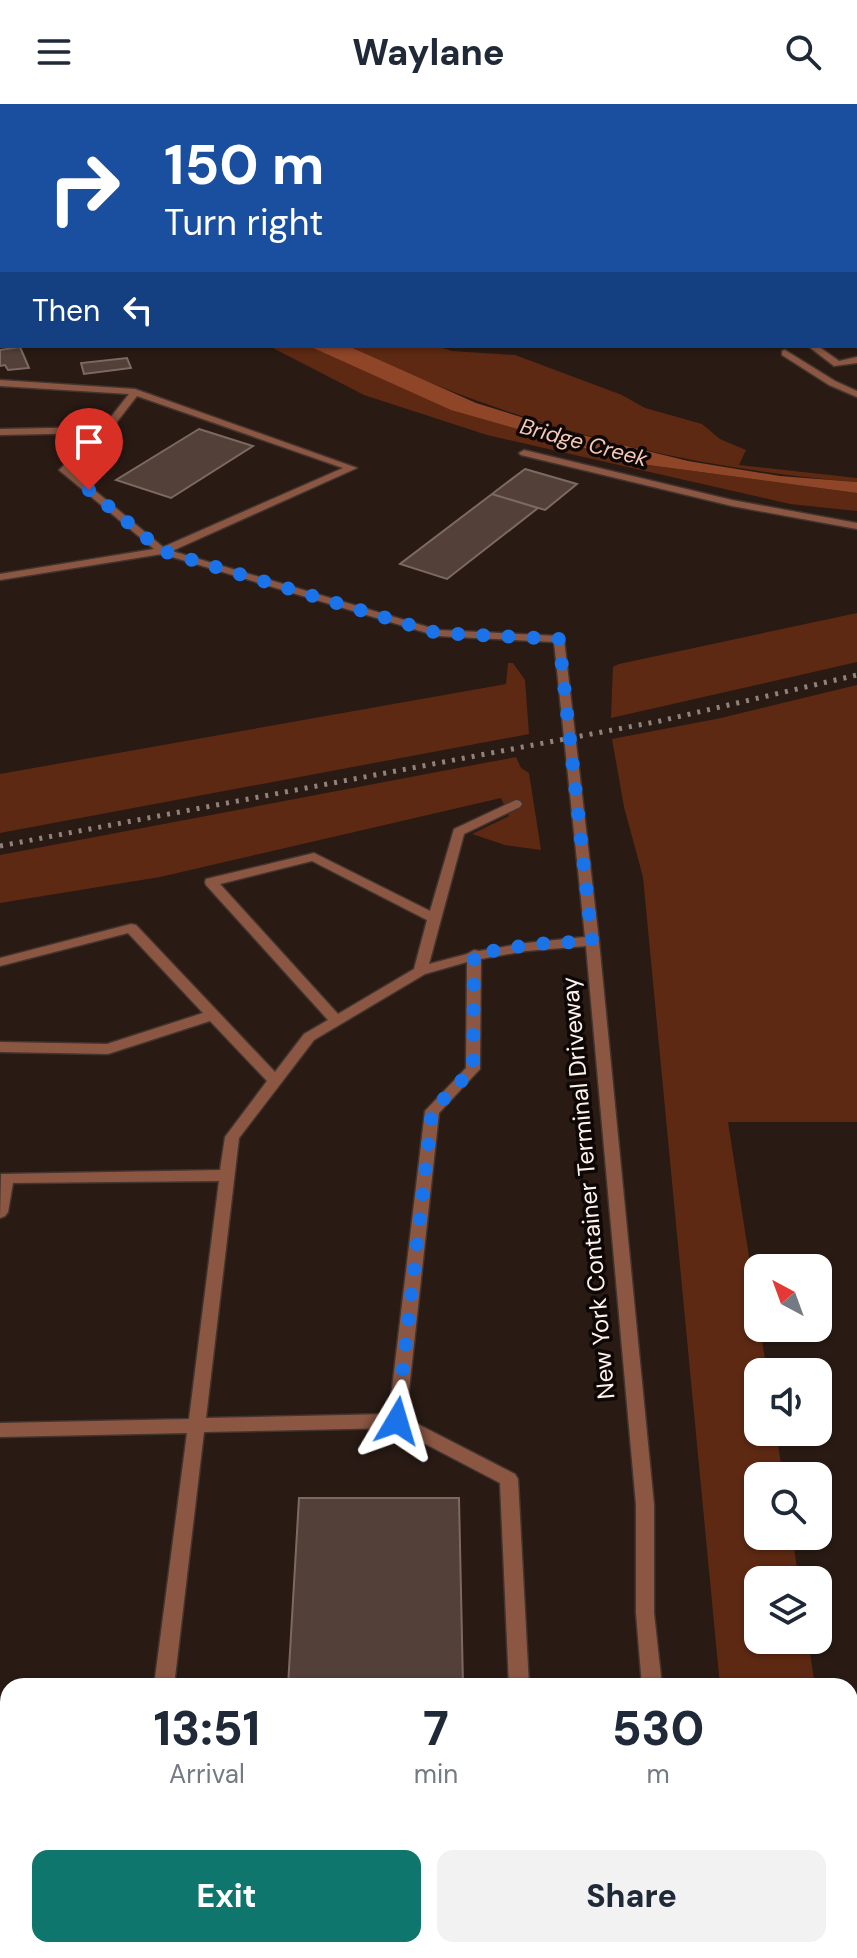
<!DOCTYPE html>
<html lang="en">
<head>
<meta charset="utf-8">
<style>
	body { margin:0; font-family:"DM Sans",sans-serif; background:#f2f2f3; color:#1f2937; height:100vh; display:flex; flex-direction:column; font-size:30px; white-space:nowrap }
	* { box-sizing:border-box; margin:0 }
	p { font-size:26px; color:#747a83 }
	.icon { flex:none; width:44px; height:44px; fill:none; stroke:currentColor; stroke-width:2; stroke-linecap:round; stroke-linejoin:round }
	.map { position:relative; flex:1; overflow:hidden }
	.side { position:absolute; left:0px; top:1574px; width:858px; height:280px; display:flex; flex-direction:column; background:#fff; border-radius:24px 24px 0 0; box-shadow:0 2px 6px #0004 }
	.side>* { flex:none }
	.banner { position:absolute; left:0px; top:0px; width:858px; height:244px; box-shadow:0 2px 6px #0004; background:#1a4fa0; color:#fff; overflow:hidden }
	.needle { width:52px; rotate:319deg }
	.fabs { position:absolute; left:744px; top:1150px; display:grid; gap:16px }
	.fabs a { display:grid; place-items:center; width:88px; height:88px; border-radius:16px; background:#fff; box-shadow:0 2px 6px #0004; font-size:40px }
	.pin { position:absolute; display:grid; place-items:center; width:68px; height:68px; color:#fff; margin:-82px -34px; border-radius:50% 50% 50% 0; rotate:-45deg; box-shadow:0 0 8px #0007 }
	.pin .icon { rotate:45deg }
	.me { position:absolute; width:88px; margin:-44px; rotate:7deg; stroke-linejoin:round; filter:drop-shadow(0 0 6px #0008) }
	.turn { display:flex; align-items:center; gap:28px; height:168px; padding:0 32px; font-size:36px }
	.turn .icon { width:104px; height:104px; stroke-width:2.5 }
	.turn b { display:block; font-size:56px; line-height:68px }
	.then { display:flex; align-items:center; height:76px; padding:0 32px; background:#0003; gap:16px; font-size:30px }
	.eta { display:flex; justify-content:space-evenly; align-items:center; height:136px; text-align:center }
	.eta b { font-size:48px; font-weight:800; line-height:56px }
	.button { display:flex; gap:16px; margin-top:auto; padding:16px 32px }
	.button a { flex:1; height:92px; border-radius:16px; background:#0f766e; color:#fff; font-size:32px; font-weight:800; line-height:92px; text-align:center }
	.button a+a { background:#f2f2f3; color:#1f2937 }
	header { display:flex; justify-content:space-between; align-items:center; height:104px; padding:0 32px; background:#fff; font-size:36px; font-weight:800 }
	.map>svg:first-child { display:block }
</style>
</head>
<body>
<header><svg class="icon" aria-label="menu" viewBox="0 0 24 24"><path d="M4 6h16M4 12h16M4 18h16"/></svg>Waylane<svg class="icon" aria-label="search" viewBox="0 0 24 24"><circle cx="10" cy="10" r="6"/><path d="M15 15l6 6"/></svg></header>
<div class="map">
<svg width="857" height="1854" viewBox="0 0 857 1854">
	<rect width="100%" height="100%" fill="#291a14"/>
	<path fill="#5d2913" d="M269,242H309L641,360L857,389V407L790,400L487,331L364,291Z
		M348,242H437L452,247L515,251L622,291L645,304L702,320L720,335L746,346L739,361L857,374V378C679,364 509,320 348,242Z
		M857,509V558L611,614L613,563L619,560Z
		M508,559H513L525,576L529,630L0,729V670L506,580Z
		M857,581V1018H728L767,1268H758V1328H776L783,1372H758V1432H792L799,1476H758V1536H808L815,1582H720L643,773L624,703L612,635L721,614Z
		M516,653L521,664L529,669L541,746L505,741L472,730L509,712L501,694L160,773L0,799V751Z
		M850,1605H857V1847L850,1844Z"/>
	<path fill="#8e4528" d="M309,242H348L476,299L566,327L688,357L780,372L857,378V389L641,360L451,306Z"/>
	<path fill="#524039" stroke="#7d6962" stroke-width="2" d="M20,243L29,264L8,266L5,261L0,262V246Z
		M127,254L131,264L84,270L81,259Z
		M199,325L253,342L171,394L116,376Z
		M525,365L577,380L545,406L492,390Z
		M492,390L538,404L447,475L400,460Z
		M299,1394H459L463,1582H288Z"/>
	<g fill="none" stroke-linecap="round" stroke-linejoin="round">
		<defs>
			<path id="lane" d="M856,2H857V6H856Z
				M0,24H2L0,29Z
				M808,242H818L839,257L857,253V259L834,262Z
				M785,246L835,277L857,287V293L829,281L782,251V247Z
				M0,276L135,285L357,364L172,447L438,526L559,532L564,535L599,837L654,1401V1509L662,1582H642L636,1509V1401L586,842L526,847L481,855L480,965L439,1009L406,1314L515,1370L518,1375L529,1582H509L500,1379L395,1324L204,1328L174,1582H154L187,1329L0,1333V1319L189,1315L219,1077L13,1079L8,1108L5,1112L0,1114L1,1070L220,1066L225,1033L267,977L210,917L108,950L0,948V938L107,940L203,909L128,829L0,862V854L131,820L136,821L275,968L304,930L328,916L206,781L205,778L206,775L314,749L430,807L454,725L516,696L520,697L522,700L520,703L464,730L429,860L467,850L474,846L479,847L526,839L585,833L554,538L437,532L162,450L0,476V470L154,445L59,366L97,329L0,331V325L103,323L129,290L0,282ZM137,292L343,364L163,443L70,366L109,328ZM312,757L427,816L414,865L338,910L220,780ZM467,858L466,964L425,1007L389,1310L206,1314L239,1034L314,936L425,870Z
				M524,346L732,396L857,419V425L732,402L521,351L519,349Z
				M121,1846H143L142,1854H120Z
				M475,1846H500L496,1854H471Z
				M618,1846H644L640,1854H614Z
				M740,1846H766L770,1854H744Z"/>
			<path id="secondary" d="M571,0H582L583,2H573Z
				M857,235V243L853,242H856Z"/>
		</defs>
		<use href="#lane" stroke="#42342e" stroke-width="3"/>
		<use href="#secondary" stroke="#42342e" stroke-width="3"/>
		<use href="#lane" fill="#8b5743" fill-rule="evenodd"/>
		<use href="#secondary" fill="#c97656" fill-rule="evenodd"/>
		<path stroke="#90837e" stroke-width="5" stroke-dasharray="3 7" stroke-linecap="butt" d="M0,742L660,617L857,571"/>
	</g>
	<g fill="none" stroke-linecap="round" stroke-linejoin="round">
		<path stroke="#1a73e8" stroke-width="14" stroke-dasharray="0 25.2" d="M89,386L162,447L437,529L559,535L592,837L534,840L474,850L473,965L432,1007L397,1317"/>
	</g>
	<g text-anchor="middle" stroke-width="7" stroke-linejoin="round" paint-order="stroke">
		<g font-size="22" font-style="italic" fill="#f5c9b9" stroke="#0d0705">
			<text transform="translate(584 338) rotate(15)" y="8">Bridge Creek</text>
		</g>
		<g font-size="24" fill="#fdf2ed" stroke="#0d0705">
			<text transform="translate(588 1084) rotate(-95)" y="8">New York Container Terminal Driveway</text>
		</g>
	</g>
</svg>
<div class="fabs">
<a><svg class="needle" viewBox="-14 -14 28 28"><path d="M0-13l5 13h-10z" fill="#e53935"/><path d="M0 13l5-13h-10z" fill="#747a83"/></svg></a>
<a><svg class="icon" aria-label="sound" viewBox="0 0 24 24"><path d="M4 9h4l5-4v14l-5-4H4zM17 9q2 3 0 6"/></svg></a>
<a><svg class="icon" aria-label="search" viewBox="0 0 24 24"><circle cx="10" cy="10" r="6"/><path d="M15 15l6 6"/></svg></a>
<a><svg class="icon" aria-label="layers" viewBox="0 0 24 24"><path d="M12 4l9 5-9 5-9-5zM3 14l9 5 9-5"/></svg></a>
</div>
<div class="pin" style="left:89px;top:386px;background:#d93025"><svg class="icon" aria-label="arrive" viewBox="0 0 24 24"><path d="M6 21V4h12l-3 4 3 4H6"/></svg></div>
<svg class="me" style="left:397px;top:1317px" viewBox="-20 -20 40 40"><path d="M0-17L14 15 0 8-14 15z" fill="#1a73e8" stroke="#fff" stroke-width="4"/></svg>
<div class="banner">
<div class="turn"><svg class="icon" aria-label="right" viewBox="0 0 24 24"><path d="M7 20v-9h11M14 6l5 5-5 5"/></svg><div><b>150 m</b>Turn right</div></div>
<div class="then">Then<svg class="icon" aria-label="left" viewBox="0 0 24 24"><path d="M17 20v-9H6M10 6l-5 5 5 5"/></svg></div>
</div>
<section class="side">
<div class="eta">
<div><b>13:51</b><p>Arrival</p></div>
<div><b>7</b><p>min</p></div>
<div><b>530</b><p>m</p></div>
</div>
<div class="button"><a>Exit</a><a>Share</a></div>
</section>
</div>
</body>
</html>
